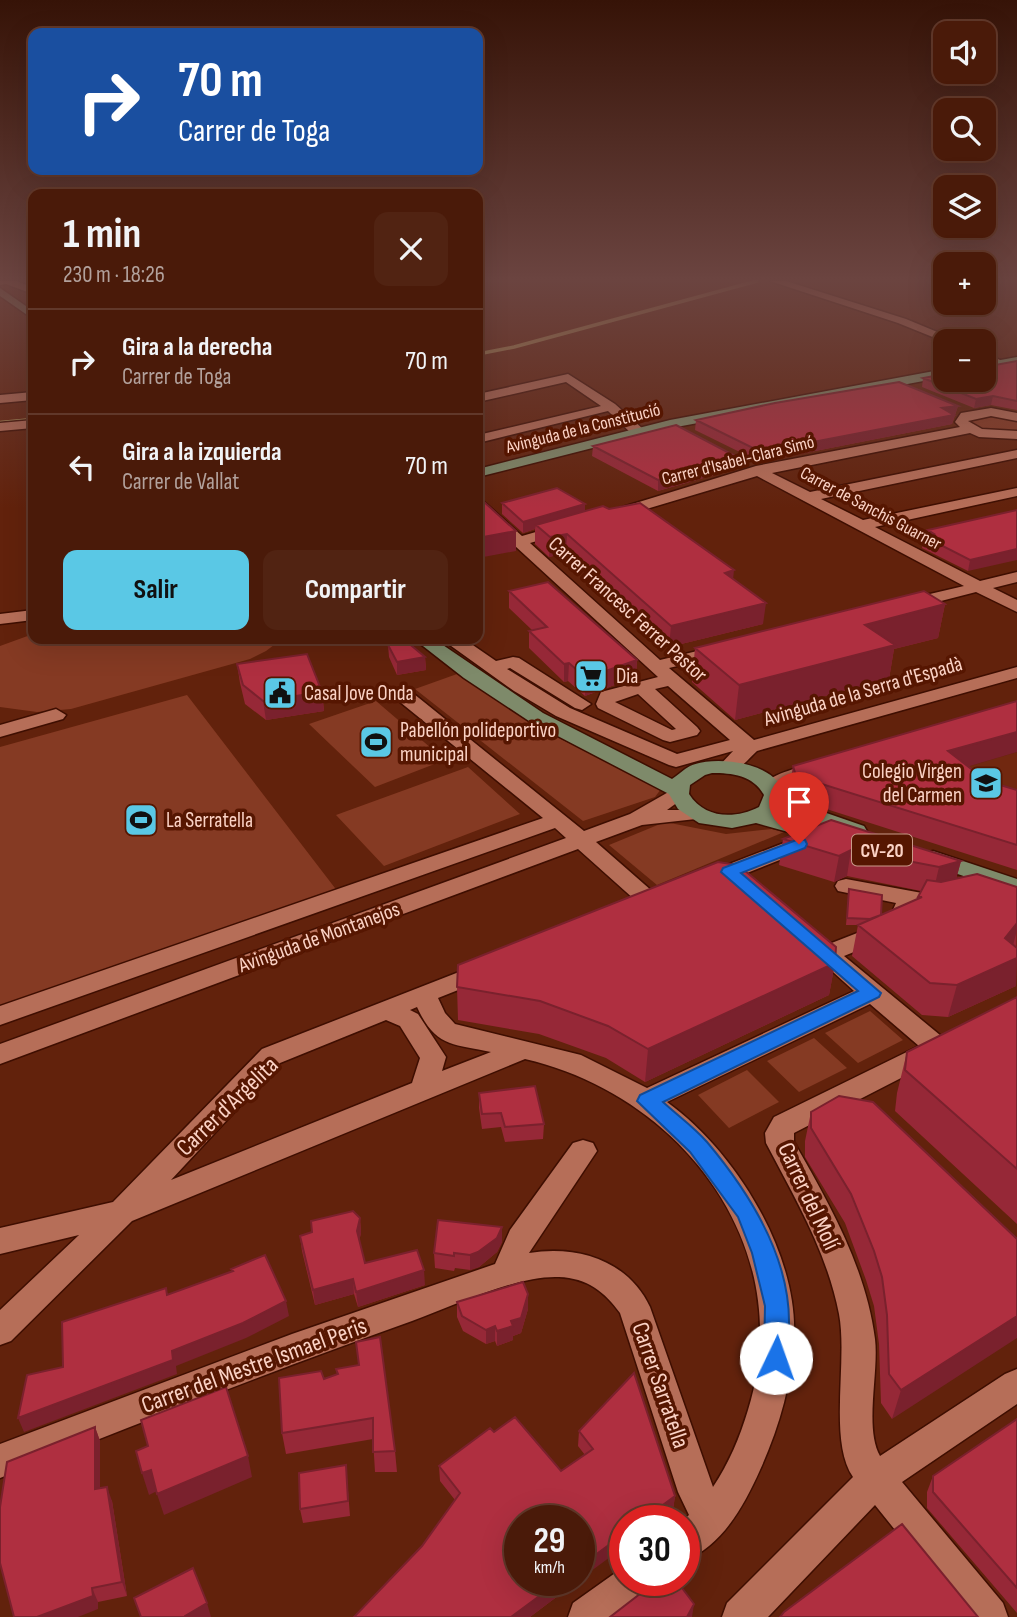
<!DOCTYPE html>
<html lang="es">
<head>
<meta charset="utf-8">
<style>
	body { margin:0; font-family:"Sofia Sans Condensed",sans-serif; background:#512312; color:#f1f3f6; height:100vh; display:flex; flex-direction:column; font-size:26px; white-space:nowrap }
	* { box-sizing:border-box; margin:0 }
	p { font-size:23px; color:#b2a19c }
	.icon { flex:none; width:38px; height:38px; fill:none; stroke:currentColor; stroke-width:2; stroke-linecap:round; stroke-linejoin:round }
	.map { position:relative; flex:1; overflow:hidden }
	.side { position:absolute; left:28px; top:189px; width:455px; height:455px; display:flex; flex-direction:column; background:#4a1a09; border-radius:14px; box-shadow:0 7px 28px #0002,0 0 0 2px #61382a }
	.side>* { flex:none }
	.hud { position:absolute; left:28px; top:28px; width:455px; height:147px; border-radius:14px; box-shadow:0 7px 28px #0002,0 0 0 2px #61382a; background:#1a4fa0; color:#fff; overflow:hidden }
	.fabs { position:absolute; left:933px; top:21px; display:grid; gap:14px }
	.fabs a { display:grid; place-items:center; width:63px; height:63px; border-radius:14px; background:#4a1a09; box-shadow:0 7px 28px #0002,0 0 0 2px #61382a; font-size:35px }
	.speed { position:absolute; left:504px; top:1505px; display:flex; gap:14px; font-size:35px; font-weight:700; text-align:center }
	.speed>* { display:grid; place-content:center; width:91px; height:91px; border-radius:50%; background:#4a1a09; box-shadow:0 7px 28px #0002,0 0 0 2px #61382a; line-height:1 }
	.speed small { font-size:18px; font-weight:400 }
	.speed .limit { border:10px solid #d22; background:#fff; color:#111 }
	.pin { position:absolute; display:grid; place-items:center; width:60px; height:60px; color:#fff; margin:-72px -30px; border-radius:50% 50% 50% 0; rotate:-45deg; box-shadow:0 0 7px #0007 }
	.pin .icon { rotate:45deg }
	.me { position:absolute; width:77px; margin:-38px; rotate:3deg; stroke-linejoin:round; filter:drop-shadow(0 0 5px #0008) }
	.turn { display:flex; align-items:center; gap:24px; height:147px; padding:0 35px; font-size:32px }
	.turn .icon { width:91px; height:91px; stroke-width:2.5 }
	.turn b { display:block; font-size:49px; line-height:60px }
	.round { display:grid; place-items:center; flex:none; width:74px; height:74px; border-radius:14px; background:#512312 }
	.headline { display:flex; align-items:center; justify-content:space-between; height:119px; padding:0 35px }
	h1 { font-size:42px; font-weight:700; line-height:52px }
	.button { display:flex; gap:14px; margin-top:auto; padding:14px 35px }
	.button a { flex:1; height:80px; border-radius:14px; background:#5ac8e5; color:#111; font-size:28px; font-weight:700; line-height:80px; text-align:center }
	.button a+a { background:#512312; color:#f1f3f6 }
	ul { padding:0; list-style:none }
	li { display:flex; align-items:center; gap:21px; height:105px; padding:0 35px; border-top:2px solid #61382a }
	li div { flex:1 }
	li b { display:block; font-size:26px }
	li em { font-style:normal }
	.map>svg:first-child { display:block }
</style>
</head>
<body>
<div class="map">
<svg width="1017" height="1617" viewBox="0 0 1017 1617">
	<rect width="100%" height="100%" fill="#62220c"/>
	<path fill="#712810" d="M1017,752V815L943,774Z"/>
	<path fill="#853a23" d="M988,415L1017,420V433L983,431L969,422L970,419Z
		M33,634V639H282L266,651L250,659L71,709L37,712L0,707V646Z
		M457,674L543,730L661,789L655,797L583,821L415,689Z
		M187,695L338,892L0,1013V747Z
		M376,701L445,760L375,787L309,724Z
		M468,767L520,814L384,866L336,815Z
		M665,822L726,834L772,829L784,832L657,885L609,845Z
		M870,1011L903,1040L858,1063L825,1033Z
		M814,1038L847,1068L799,1092L767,1061Z
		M747,1070L779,1102L729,1128L698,1095Z"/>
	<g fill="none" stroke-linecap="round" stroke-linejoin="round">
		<path stroke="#ad965d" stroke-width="3.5" d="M478,354L514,347L757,281"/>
		<path stroke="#ad965d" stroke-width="4.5" d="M0,423L33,420"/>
		<defs>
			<path id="minor" d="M0,281H17L33,288V294L6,284L0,285Z
				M770,281H786L906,319L959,341L945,342L898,323Z
				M984,352L1002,361L1004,363L998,366L984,359Z
				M568,374L615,404L643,429V435H633L608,411L478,443V435L601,406L566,382L478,402V394Z
				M33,392V400L0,403V395Z
				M991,408L1017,413V421L991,416L968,421L982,429L1017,431V439L979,437L970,433L772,473L810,492L1017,450V458L821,499L863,520L1017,488V496L875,527L980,581L1017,572V582L993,588L1017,600V612L976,592L906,610L900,609L898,605L900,601L964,586L757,476L623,516H613L611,513L613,510L756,466L960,427L955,422L961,413Z
				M33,420V428L0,431V423Z
				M478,500L483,501L522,536L560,525L565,527L568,530L565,533L530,543L660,660L722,645L728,646L731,650L728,654L669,668L754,740L1017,667V678L757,751C746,761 737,775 721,771L718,767L733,751L676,767L669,765L556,716L514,691L447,643L444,639H464L496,661L513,657L519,658L591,704L582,710L575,708L510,668L507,669L570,708L677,754L730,740L668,686L655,689L697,727L700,731L697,735L670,742L663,740L598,708L596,704L601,692L658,677L478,512ZM638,694L676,729L672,730L615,702Z
				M33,610V620L0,624V614Z
				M407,692L414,694L584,831L630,814L672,790H686L689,794L667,810H705L709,814L705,818L642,825L596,842L660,898L664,903L660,908L652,910L644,908L578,849L0,1064V1044L566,838L555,828L0,1025V1006L543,818L400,702L398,698Z
				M56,709L66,715L63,719L0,737V725Z
				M818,763L825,765L828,769L825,773L771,793L764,791L761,787C771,773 801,767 818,763Z
				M807,834L815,836L818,841L815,846L722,883H706L703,878L706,873Z
				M846,879L933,895L943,893L951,895L954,900L951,905L933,910L918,907L906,931L844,956L946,1040L950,1047L938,1059L794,1133V1142C829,1203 866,1268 875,1339C879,1372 864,1428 880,1456L1005,1374L1017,1369V1404L902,1482L1003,1603L1008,1617H965L875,1505L768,1617H722L727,1603L853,1477C828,1441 848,1361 839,1314C827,1252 795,1198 766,1143L765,1133L774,1117L919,1046L870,1004L667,1102C734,1150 798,1252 794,1337C792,1383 779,1428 760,1470C744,1506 722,1546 684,1561V1521H682L689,1515L678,1492L620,1313C605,1292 587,1278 559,1277C517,1275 453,1306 412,1321C274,1370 137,1424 0,1478V1444L292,1334L495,1264L510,1230L573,1143L583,1140L593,1143L597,1151L529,1253C577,1245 628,1260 650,1307L713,1487C729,1463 740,1437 748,1410C799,1248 682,1095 525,1059L132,1221L11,1341L0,1345V1310L79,1235L0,1254V1228L113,1202L262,1049L482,963L491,965L494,971L491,977L438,998L445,1013L455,1024L581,1055L647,1088L854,991L801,943L805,937L813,935L829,944L888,921L896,903L838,891L835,886L838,881ZM417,1007C435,1047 453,1044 491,1052L442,1071L446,1057L418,1014L410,1010ZM386,1020L400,1026L420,1058L412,1083L171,1180L280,1063Z
				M625,1566V1580H654L648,1593L618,1617H568L573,1603Z"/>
			<path id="major" d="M0,288L33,311V319L0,296Z
				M1017,357V363L984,369V363Z
				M945,369V377L671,428L478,477V469L670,420Z
				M414,639H434L543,713L672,779C678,775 684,769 690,766C715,754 784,763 783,798L864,826L867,831L864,836L856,837L843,834L846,838L843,843L835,845L756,823L732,828L699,823L678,809L669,794L529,721L464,678ZM712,773C732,773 753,775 764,795L759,807C735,819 705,819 689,794L690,785L705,775ZM779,811L841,833L776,815Z
				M933,851L1017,879V894L925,863L922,858L925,853Z"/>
		</defs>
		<use href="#minor" stroke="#3e0e01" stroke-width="3"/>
		<use href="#major" stroke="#3e0e01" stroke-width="3"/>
		<use href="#minor" fill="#b66e58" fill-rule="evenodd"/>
		<use href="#major" fill="#7e8a6a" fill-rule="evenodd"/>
	</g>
	<path fill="#962837" d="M1017,361V410L991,405L974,408L922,387L923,378Z
		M958,406L952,424L760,462L695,430L696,420Z
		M593,446L739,458L738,468L658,491L592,456Z
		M502,503L585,504V511L733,579L763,624L669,647L566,553L549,557L535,544V529L523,533L502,514Z
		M1017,510L968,571L922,548L925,537L927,536L928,530Z
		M509,591L637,660L636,677L585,696L568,681L564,682L529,648V631L532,630L509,608Z
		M945,604L938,638L894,649L889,679L735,720L692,682L695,648Z
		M388,645L425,657L426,670L397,675L389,657Z
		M237,664L322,692L324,711L266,720L245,704L240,683Z
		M793,766L968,767L987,781L1017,790V870L792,798L789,789Z
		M783,839L961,861L956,879L1017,887L1016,986L948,1017L922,1015L852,956L858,925H846L849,889L880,915L917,899L921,891L847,876L834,882L779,865Z
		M835,963L829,995L645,1082L606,1058L539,1034L458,1020L457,987Z
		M1017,997V1224L895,1111L897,1093L907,1052Z
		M479,1093L544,1124L543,1139L505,1142L501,1127L482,1129L479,1108Z
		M811,1112L1017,1239L892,1419L881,1403L879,1344L874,1306L866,1280L845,1223L805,1157V1141Z
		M360,1218L361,1233L359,1241L365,1263L425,1285L358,1307L354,1294L315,1305L302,1251L300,1236Z
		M502,1242L497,1252L479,1267L470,1270L455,1268L454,1271L435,1268L434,1253Z
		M457,1302L528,1309L521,1333L513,1336V1340L497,1346L495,1341L486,1344L463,1331L457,1317Z
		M359,1365L395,1451L397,1472H375L373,1439L286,1454L282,1433L324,1379L337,1374L336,1369Z
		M1017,1419V1613L927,1508V1492L933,1476Z
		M95,1427L100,1441V1488L112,1501L127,1596L98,1602V1609L0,1563Z
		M579,1431L675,1496L673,1510L658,1521H625L520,1580H579L530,1617L422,1546L455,1500L440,1481L439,1466L494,1432L561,1471L585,1455L578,1446Z
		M346,1465L350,1516L303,1523L300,1509Z"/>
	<path fill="#7a212d" d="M993,396L991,405L974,408L976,399Z
		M958,406L952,424L760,462L761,452L942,408Z
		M739,458L738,468L658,491V480Z
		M585,504V515L536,525L535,529L523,533V522Z
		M516,531V551L478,558V538Z
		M567,534L566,553L549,557L550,537Z
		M1017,549V560L968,571L970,560Z
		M734,570L732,590L725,573Z
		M766,603L763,624L669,647L671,626Z
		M945,604L938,638L894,649L889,679L735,720L739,685L865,625Z
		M425,657L426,670L397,675V662Z
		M637,660L636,677L585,696L586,678Z
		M569,663L568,681L564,682V664Z
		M322,692L324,711L266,720L263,701Z
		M1017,732V752L943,774L948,751Z
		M851,850L847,876L834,882L839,856Z
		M961,861L954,887L933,893L939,867Z
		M1017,923V930L1012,949L1017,958L1016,986L948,1017L957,985L1005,938Z
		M835,963L829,995L645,1082L648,1049Z
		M360,1218L361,1233L358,1246L357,1231Z
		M502,1227V1242L497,1252L479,1267L470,1270V1255Z
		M424,1270L425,1285L358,1307L356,1292Z
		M353,1279L354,1294L315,1305L313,1290Z
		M528,1294V1309L521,1333L513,1336V1340L497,1346V1331L511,1321Z
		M286,1301L289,1316L246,1338L176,1366L177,1374L24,1432L18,1418Z
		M1017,1316V1338L892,1419L901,1390Z
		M495,1326V1341L486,1344V1330Z
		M95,1427L100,1441V1503L95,1489Z
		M248,1456L252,1477L164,1515L157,1494Z
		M151,1470L157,1491L149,1495L142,1473Z
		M107,1487L112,1501L127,1596L122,1582Z
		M675,1496L673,1510L658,1521H641Z
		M625,1533V1546L579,1580V1567Z
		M561,1580H579L530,1617H511Z
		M92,1588L98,1602V1609L78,1617H37Z
		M207,1603L211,1617H185V1616Z
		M694,1604L692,1617H687Z"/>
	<path fill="#af2f40" stroke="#7a212d" stroke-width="2" d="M1017,361V401L993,396L976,399L923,378L945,374V380H984V367Z
		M899,382L958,406L942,408L954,415L761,452L696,420L775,403Z
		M676,425L739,458L658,480L593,446Z
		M557,488L585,504L523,522L502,503Z
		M482,500L516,531L478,538V502Z
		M640,503L734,570L725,573L766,603L671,626L567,534L550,537L536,525L603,506L609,509Z
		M1017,510V549L970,560L925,537L934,534L928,530Z
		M548,582L637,660L586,678L569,663L564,664L529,631L547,627L509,591Z
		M924,591L945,604L865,625L895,645L739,685L695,648Z
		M406,641L425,657L397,662L388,645Z
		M307,654L322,692L263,701L243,685L237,664Z
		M1017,701V732L948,751L987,781L1017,790V845L796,776L793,766Z
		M831,820L961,861L939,867L851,850L839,856L783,839Z
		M718,862L738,865L836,947L835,963L648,1049L608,1026L540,1001L457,987L458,965Z
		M977,874L1017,887V923L1005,938L1017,948V958L957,985L930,983L858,925L922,897H918L927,880L941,882Z
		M849,889L882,895L881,915L870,919L847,918Z
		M1017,997V1169L905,1070L907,1052Z
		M535,1086L544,1124L505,1127L501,1113L482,1114L479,1093Z
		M839,1096L873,1102L1017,1239V1316L901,1390L889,1374L887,1315L882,1277L874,1251L851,1194L811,1128V1112Z
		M353,1211L360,1218L357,1231L365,1263L417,1250L424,1270L356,1292L353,1279L313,1290L300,1236L312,1232L311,1221Z
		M438,1220L502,1227L497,1238L478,1252L470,1255L454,1253V1256L434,1253Z
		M265,1255L286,1301L243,1323L172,1351L173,1360L18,1418L27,1375L63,1367L62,1322L166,1288L167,1295L233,1271L231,1269Z
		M523,1282L528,1294L521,1318L511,1321L513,1326L497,1331L495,1326L486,1330L462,1316L457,1302Z
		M380,1337L395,1451L373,1452V1418L282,1433L279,1378L321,1371L324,1379L338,1374L336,1369L359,1365L356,1342Z
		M634,1373L675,1496L641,1521H625V1533L579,1567V1521H520V1580H561L511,1617H354L422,1546L460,1493L439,1466L490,1428L494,1432L515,1417L561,1471L593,1449L579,1431Z
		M226,1387L248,1456L157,1494L151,1470L142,1473L136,1451L148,1446L141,1420Z
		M1017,1419V1588L933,1492V1476Z
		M95,1427V1489L107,1487L122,1582L92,1588L93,1596L37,1617H14L0,1563V1507L7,1462Z
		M346,1465L348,1501L300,1509L299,1473Z
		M902,1524L978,1617H780L784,1612Z
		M193,1568L207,1603L185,1616V1617H141L134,1598Z
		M658,1580H676L694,1604L687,1617H610Z"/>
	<linearGradient id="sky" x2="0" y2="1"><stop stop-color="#361307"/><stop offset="0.55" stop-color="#6b4440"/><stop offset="1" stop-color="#6b4440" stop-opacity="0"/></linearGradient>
	<rect width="1017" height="508" fill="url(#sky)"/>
	<path fill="#1a73e8" stroke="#114b97" stroke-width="2" d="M799,839L805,840L807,844L805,848L741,873L881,993L879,997L663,1102C677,1115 694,1127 707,1142C749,1192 790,1256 789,1324C789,1338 791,1353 785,1366L776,1370L767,1366L764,1358L765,1306L752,1253L738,1217L690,1152L637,1101L640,1095L858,991L721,872L723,868Z"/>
	<defs>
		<symbol id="supermarket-square" viewBox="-11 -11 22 22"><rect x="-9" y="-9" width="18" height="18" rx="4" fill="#5ac8e5" stroke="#561601"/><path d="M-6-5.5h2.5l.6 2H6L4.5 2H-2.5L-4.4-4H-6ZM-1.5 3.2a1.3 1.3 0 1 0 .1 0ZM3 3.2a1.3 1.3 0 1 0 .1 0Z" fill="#111"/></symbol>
		<symbol id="civic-square" viewBox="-11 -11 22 22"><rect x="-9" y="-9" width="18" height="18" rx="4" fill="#5ac8e5" stroke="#561601"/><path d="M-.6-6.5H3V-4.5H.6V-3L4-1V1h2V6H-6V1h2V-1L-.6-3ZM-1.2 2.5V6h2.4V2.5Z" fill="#111"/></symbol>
		<symbol id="stadium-square" viewBox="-11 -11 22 22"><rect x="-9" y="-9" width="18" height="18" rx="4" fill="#5ac8e5" stroke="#561601"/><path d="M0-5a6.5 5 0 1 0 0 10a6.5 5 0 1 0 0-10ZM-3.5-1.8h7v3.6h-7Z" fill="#111"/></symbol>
		<symbol id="school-square" viewBox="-11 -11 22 22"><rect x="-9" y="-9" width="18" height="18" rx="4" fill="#5ac8e5" stroke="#561601"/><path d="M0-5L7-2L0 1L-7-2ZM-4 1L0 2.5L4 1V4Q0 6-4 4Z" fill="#111"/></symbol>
	</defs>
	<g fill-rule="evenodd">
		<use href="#supermarket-square" x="572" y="657" width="38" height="38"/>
		<use href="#civic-square" x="261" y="674" width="38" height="38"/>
		<use href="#stadium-square" x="357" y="723" width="38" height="38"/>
		<use href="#school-square" x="967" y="764" width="38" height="38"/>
		<use href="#stadium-square" x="122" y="801" width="38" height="38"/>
	</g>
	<g text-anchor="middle" stroke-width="7" stroke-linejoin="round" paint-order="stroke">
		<g font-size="18" fill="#fbd2c5" stroke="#561601">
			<text transform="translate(583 428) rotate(-14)" y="6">Avinguda de la Constitució</text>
			<text transform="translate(738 460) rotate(-14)" y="6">Carrer d'Isabel-Clara Simó</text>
			<text transform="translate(871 508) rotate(28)" y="6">Carrer de Sanchis Guarner</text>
		</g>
		<rect fill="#561601" stroke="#ca9a8a" stroke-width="2" x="852" y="834.5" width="60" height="31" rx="5"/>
		<g font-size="19" font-weight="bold" fill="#fbd2c5">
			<text x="882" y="857">CV-20</text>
		</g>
		<g font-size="21" fill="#fbd2c5" stroke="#561601">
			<text transform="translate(628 609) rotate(42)" y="7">Carrer Francesc Ferrer Pastor</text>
			<text transform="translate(863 691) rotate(-16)" y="7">Avinguda de la Serra d'Espadà</text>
			<text transform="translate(319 937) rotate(-20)" y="7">Avinguda de Montanejos</text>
		</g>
		<g font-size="21" fill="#fbd2c5" stroke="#561601" text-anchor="start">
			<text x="616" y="683">Dia</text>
			<text x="304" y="700">Casal Jove Onda</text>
			<text x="400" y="737">Pabellón polideportivo<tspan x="400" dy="24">municipal</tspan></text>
			<text x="962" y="778" text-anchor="end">Colegio Virgen<tspan x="962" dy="24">del Carmen</tspan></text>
			<text x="166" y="827">La Serratella</text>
		</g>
		<g font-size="24" fill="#fbd2c5" stroke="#561601">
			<text transform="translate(227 1106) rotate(-44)" y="8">Carrer d'Argelita</text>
			<text transform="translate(809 1196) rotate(65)" y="8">Carrer del Molí</text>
			<text transform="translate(254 1365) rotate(-20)" y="8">Carrer del Mestre Ismael Peris</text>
			<text transform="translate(661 1385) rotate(71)" y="8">Carrer Sarratella</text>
		</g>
	</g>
</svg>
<div class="fabs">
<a><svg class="icon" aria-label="sound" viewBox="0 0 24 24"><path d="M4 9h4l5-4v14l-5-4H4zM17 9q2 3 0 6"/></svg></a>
<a><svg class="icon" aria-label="search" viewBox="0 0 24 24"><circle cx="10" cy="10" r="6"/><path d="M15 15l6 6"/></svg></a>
<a><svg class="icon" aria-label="layers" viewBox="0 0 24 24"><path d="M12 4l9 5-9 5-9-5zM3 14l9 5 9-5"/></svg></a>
<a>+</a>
<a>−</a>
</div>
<div class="speed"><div>29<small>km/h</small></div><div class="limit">30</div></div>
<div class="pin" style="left:799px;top:844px;background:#d93025"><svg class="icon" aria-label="arrive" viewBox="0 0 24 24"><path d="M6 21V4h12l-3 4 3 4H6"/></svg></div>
<svg class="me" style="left:776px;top:1358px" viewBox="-20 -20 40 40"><circle r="19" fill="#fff"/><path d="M0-13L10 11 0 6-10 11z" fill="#1a73e8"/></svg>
<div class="hud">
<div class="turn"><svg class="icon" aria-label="right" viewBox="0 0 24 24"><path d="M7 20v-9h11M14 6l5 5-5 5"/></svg><div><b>70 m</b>Carrer de Toga</div></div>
</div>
<section class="side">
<div class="headline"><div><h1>1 min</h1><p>230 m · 18:26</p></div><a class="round"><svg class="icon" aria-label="close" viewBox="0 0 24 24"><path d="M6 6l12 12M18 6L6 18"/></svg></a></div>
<ul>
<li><svg class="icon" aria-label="right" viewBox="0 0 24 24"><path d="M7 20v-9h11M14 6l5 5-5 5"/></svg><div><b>Gira a la derecha</b><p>Carrer de Toga</p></div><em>70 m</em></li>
<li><svg class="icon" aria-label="left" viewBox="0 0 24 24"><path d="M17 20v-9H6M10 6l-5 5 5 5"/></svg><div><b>Gira a la izquierda</b><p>Carrer de Vallat</p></div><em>70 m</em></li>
</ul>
<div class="button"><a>Salir</a><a>Compartir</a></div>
</section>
</div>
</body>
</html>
